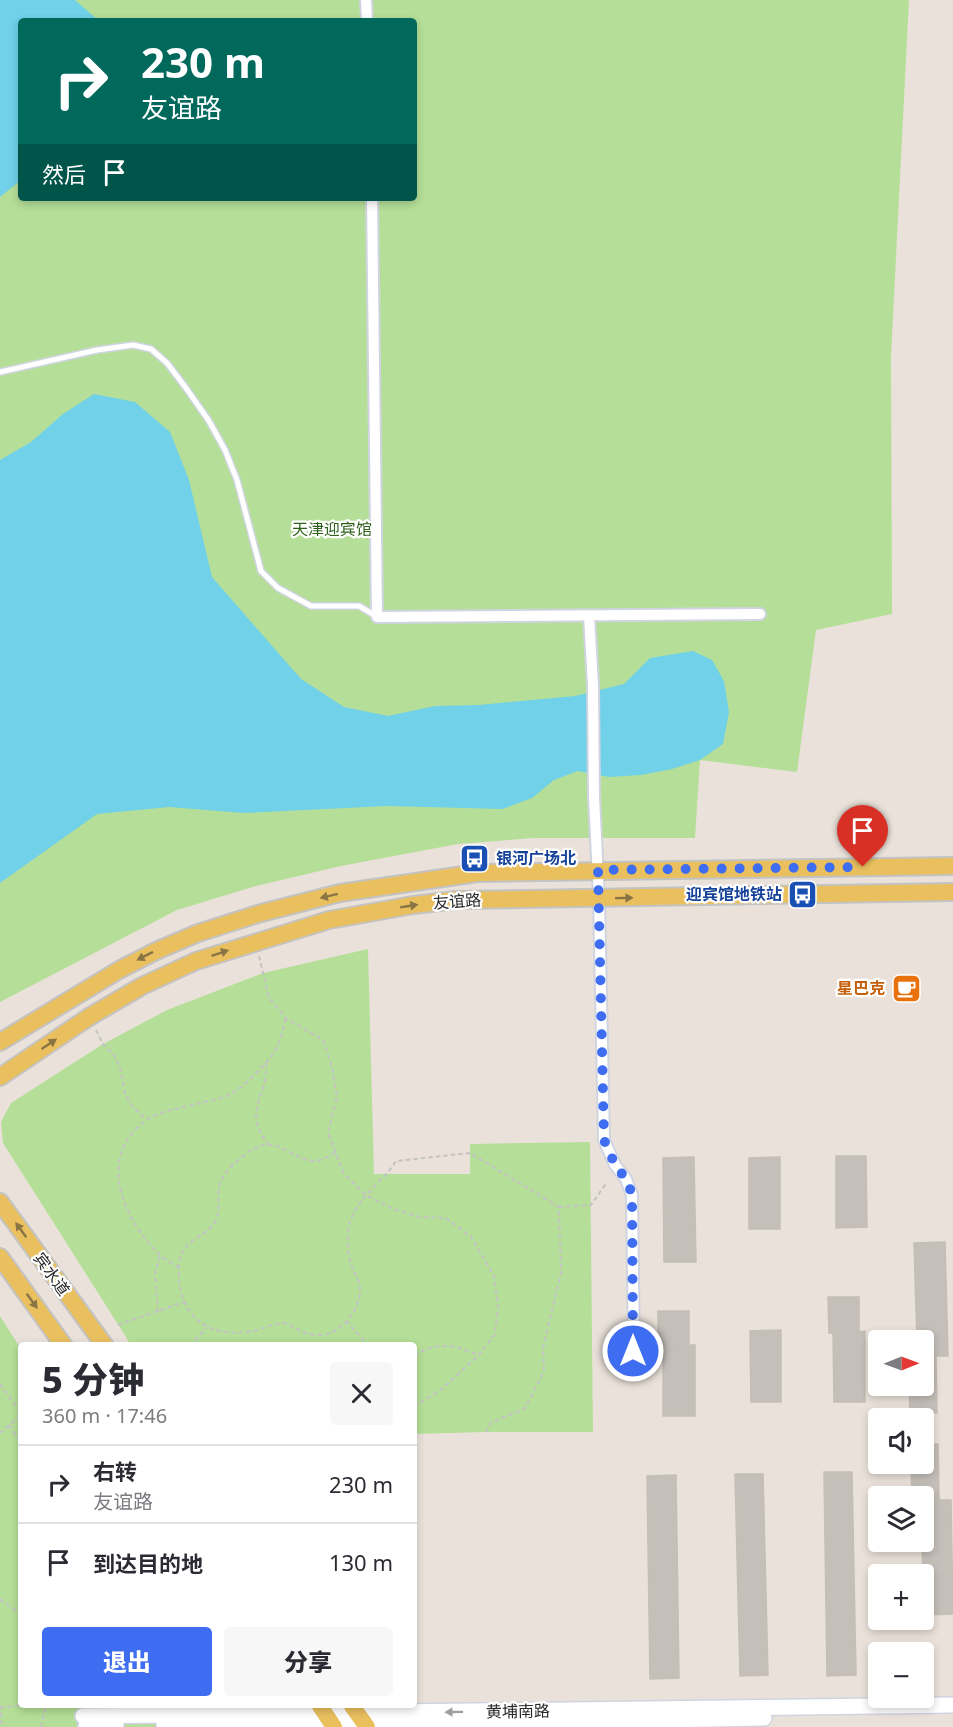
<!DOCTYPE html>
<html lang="zh">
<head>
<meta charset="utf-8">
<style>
	body { margin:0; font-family:"Noto Sans","Noto Sans SC",sans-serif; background:#f7f7f7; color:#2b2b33; height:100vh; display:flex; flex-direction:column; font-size:22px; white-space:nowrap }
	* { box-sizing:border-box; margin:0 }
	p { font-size:20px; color:#7c7c81 }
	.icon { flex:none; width:33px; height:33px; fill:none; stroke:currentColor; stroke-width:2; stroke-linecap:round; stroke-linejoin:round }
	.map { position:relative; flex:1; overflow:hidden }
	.drawer { position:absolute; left:18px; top:1342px; width:399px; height:366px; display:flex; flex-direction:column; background:#fff; border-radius:6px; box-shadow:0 3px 9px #0003 }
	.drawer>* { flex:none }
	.banner { position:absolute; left:18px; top:18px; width:399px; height:183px; border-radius:6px; box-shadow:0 3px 9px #0003; background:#00695c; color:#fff; overflow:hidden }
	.needle { width:39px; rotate:89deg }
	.buttons { position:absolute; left:868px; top:1330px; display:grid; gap:12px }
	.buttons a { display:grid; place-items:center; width:66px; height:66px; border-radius:6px; background:#fff; box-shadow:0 3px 9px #0003; font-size:30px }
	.pin { position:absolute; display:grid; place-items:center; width:51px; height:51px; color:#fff; margin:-62px -26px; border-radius:50% 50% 50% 0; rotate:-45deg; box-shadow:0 0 6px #0007 }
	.pin .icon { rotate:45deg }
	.me { position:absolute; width:66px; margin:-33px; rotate:0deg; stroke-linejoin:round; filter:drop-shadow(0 0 4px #0008) }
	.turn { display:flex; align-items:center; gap:21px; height:126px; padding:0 24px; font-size:27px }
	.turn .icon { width:78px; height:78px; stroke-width:2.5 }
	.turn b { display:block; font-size:42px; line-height:51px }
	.then { display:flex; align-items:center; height:57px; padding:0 24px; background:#0003; gap:12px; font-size:22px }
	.round { display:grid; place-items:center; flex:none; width:63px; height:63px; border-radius:6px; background:#f7f7f7 }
	.headline { display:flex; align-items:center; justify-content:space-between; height:102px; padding:0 24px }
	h1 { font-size:36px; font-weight:800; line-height:45px }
	.action { display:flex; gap:12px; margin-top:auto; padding:12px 24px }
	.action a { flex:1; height:69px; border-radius:6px; background:#3f6df2; color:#fff; font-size:24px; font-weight:800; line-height:69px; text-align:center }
	.action a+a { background:#f7f7f7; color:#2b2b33 }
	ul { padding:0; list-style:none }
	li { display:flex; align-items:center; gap:18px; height:78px; padding:0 24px; border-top:2px solid #e1e1e2 }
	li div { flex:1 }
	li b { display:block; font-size:22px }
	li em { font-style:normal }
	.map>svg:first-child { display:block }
</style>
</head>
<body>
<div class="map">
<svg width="953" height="1727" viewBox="0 0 953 1727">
	<rect width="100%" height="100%" fill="#eae2da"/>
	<path fill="#b5df98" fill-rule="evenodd" d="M0,0H909L891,356L892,614L816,630L797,772L700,760L695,838H534L458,844L341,866L256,886L177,910L0,1002ZM21,21H414V198H21Z
		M368,949L374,1174H470V1144L590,1142L593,1432H486L414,1434L417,1684V1695H414V1346L131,1345L3,1143L1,1122L11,1103L103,1044L167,1010L263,973Z
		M0,1316L21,1349V1706H273L288,1727H0Z"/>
	<path fill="#70d1e9" d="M0,0H75L99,21H21V180L0,197Z
		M94,394L135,402L170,432L189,480L212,577L301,679L344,707L388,716L435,706L479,705L575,696L624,684L650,658L693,651L712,660L724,681L729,712L723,744L700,760L672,769L641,775L609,777L578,771L554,780L532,798L503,809L387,806L244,813L169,807L97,814L0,883V460L31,442L63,414Z"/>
	<path fill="#c5bfba" stroke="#c5beb4" stroke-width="1.5" d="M836,1156H866L867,1227L836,1228Z
		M694,1157L696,1262H664L663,1158Z
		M780,1157V1229H749V1158Z
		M945,1242L948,1356H936L937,1413L910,1414L909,1386H924V1341H917L914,1243Z
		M828,1297H859V1332L865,1331V1402H834L833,1333H829Z
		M658,1311H689V1345H695V1416H663V1347H658Z
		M781,1330V1402H751L750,1331Z
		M924,1444H938L939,1500H951L953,1614L924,1615L922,1542H924V1497H912L911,1464H924Z
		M824,1472H852L856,1675L827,1676Z
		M735,1474H763L768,1675L740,1676Z
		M676,1475L679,1678L650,1679L647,1476Z"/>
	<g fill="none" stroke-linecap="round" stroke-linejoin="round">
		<defs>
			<path id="lane" d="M0,372L97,350L133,345L151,349L167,363L186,388L209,421L225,450L237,480L261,571L278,588L311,606H359L376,616"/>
			<path id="street" d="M366,0L367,21
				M372,198L377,617L760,614
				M589,616L593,685L594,797L599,898L604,1140L615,1165L626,1179L632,1195L634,1351"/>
			<path id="secondary" d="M83,1716L953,1705
				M164,1724L406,1725L764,1718
				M86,1726L116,1724"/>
			<path id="primary" d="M0,1042L119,970L156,951L198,933L261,913L340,893L477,873L953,866
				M0,1077L89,1017L142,986L196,961L329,920L413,905L456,900L953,892
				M0,1202L105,1346
				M0,1257L64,1346
				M320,1706L334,1727
				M352,1706L367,1727"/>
		</defs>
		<use href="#lane" stroke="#cfd4e0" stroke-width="8"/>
		<use href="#street" stroke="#cfd4e0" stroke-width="14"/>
		<use href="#secondary" stroke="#cfd4e0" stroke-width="18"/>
		<use href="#primary" stroke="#c3c3c3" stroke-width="20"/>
		<path stroke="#c3c3c3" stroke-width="2" stroke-dasharray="4.5 3" stroke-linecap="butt" d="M259,956L269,998L286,1018L323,1040L332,1067L337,1097L328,1132L344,1174L366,1195L393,1209L420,1217L446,1218L471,1237L494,1276L498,1306L495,1334L479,1355L443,1388L414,1407
			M96,1030L103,1044L115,1056L120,1068L125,1093L132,1106L146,1119
			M266,1063C269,1098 241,1108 268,1144
			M335,1153C329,1156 321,1161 314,1161C291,1160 278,1133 250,1151C239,1158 224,1171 220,1184C216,1195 221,1209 216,1220C208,1236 187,1238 181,1255C178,1261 179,1270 179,1277C180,1316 209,1337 246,1332C258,1331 270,1325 281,1323C287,1322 292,1327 298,1330C316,1338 332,1337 347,1321C354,1313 361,1299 360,1288C360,1281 354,1273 352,1267C347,1253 346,1235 350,1222C358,1197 383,1182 396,1161L470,1153L559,1207L561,1273L543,1348L544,1371L525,1408L491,1423L486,1432
			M559,1207L591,1205L607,1182
			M179,1268C173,1264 165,1260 160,1255C124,1221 96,1158 144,1122C160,1110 182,1108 200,1103C209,1101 219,1099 227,1096C243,1088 271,1061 278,1045C282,1037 283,1027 286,1018
			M158,1312L155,1274L160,1256
			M346,1321L369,1346
			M118,1325L184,1302
			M190,1346L206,1328
			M414,1355C441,1341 452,1345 479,1355
			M0,1384L21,1413
			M9,1425L21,1443
			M0,1433L21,1415
			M0,1599L21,1615
			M0,1705L2,1727
			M0,1708L21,1705
			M41,1727L46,1706"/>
		<use href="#lane" stroke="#fff" stroke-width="5"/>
		<use href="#street" stroke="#fff" stroke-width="10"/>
		<use href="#secondary" stroke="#fff" stroke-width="15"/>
		<use href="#primary" stroke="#eac05f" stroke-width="16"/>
	</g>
	<defs><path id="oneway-solid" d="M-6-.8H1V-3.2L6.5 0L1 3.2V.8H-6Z" transform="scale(1.5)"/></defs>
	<g fill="#897444">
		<use href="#oneway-solid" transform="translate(329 896) rotate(166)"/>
		<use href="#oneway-solid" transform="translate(624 898) rotate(-1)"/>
		<use href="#oneway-solid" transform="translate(409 906) rotate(-9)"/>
		<use href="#oneway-solid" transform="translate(220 953) rotate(-18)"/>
		<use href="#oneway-solid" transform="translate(145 956) rotate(153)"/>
		<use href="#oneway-solid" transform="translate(49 1044) rotate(-34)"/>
		<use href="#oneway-solid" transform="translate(21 1230) rotate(-126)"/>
		<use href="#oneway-solid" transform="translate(32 1301) rotate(54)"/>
	</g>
	<use fill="#9e9e9e" href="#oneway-solid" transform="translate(454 1712) rotate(179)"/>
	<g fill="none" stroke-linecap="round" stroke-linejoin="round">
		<path stroke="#3f6df2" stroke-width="10" stroke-dasharray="0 18" d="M633,1351L632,1194L626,1179L615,1165L604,1140L598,870L863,867"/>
	</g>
	<defs>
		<symbol id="bus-square" viewBox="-11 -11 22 22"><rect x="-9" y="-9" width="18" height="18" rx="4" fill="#1a4fb4" stroke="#fff"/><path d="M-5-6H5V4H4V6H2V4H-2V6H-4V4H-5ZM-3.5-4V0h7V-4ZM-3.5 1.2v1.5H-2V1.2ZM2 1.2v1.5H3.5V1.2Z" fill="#fff"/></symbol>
		<symbol id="cafe-square" viewBox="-11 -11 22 22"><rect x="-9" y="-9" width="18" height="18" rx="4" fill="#e8710a" stroke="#fff"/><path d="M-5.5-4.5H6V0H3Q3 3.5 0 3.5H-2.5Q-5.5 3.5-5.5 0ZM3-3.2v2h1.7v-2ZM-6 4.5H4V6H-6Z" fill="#fff"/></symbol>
	</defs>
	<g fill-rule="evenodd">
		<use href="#bus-square" x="458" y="842" width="33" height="33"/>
		<use href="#bus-square" x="786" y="878" width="33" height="33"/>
		<use href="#cafe-square" x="890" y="972" width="33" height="33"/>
	</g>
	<g text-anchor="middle" stroke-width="4.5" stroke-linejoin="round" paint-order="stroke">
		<g font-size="16" fill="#2f611c" stroke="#fff">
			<text x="332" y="535">天津迎宾馆</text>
		</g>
		<g font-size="16" font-weight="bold" fill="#164399" stroke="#fff" text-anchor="start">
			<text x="496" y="864">银河广场北</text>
			<text x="782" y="900" text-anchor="end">迎宾馆地铁站</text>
		</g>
		<g font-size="16" fill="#282828" stroke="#fff">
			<text transform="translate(457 901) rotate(-4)" y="6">友谊路</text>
			<text transform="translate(52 1274) rotate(54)" y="6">宾水道</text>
			<text transform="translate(518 1711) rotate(-1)" y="6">黄埔南路</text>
		</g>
		<g font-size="16" font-weight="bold" fill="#c56008" stroke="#fff" text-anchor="end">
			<text x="885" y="994">星巴克</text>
		</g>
	</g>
</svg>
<div class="buttons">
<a><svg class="needle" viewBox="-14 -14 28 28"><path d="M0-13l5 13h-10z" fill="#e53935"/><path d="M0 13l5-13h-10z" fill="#7c7c81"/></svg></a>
<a><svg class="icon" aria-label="sound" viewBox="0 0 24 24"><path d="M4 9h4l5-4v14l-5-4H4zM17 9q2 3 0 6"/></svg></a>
<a><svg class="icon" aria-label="layers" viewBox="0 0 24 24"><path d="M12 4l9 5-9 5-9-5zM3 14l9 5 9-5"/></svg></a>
<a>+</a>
<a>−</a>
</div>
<div class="pin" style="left:863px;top:867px;background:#d93025"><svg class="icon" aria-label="arrive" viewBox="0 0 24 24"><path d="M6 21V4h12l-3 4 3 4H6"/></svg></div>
<svg class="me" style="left:633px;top:1351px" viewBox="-20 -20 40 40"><circle r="17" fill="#3f6df2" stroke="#fff" stroke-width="3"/><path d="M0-11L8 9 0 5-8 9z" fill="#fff"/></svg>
<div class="banner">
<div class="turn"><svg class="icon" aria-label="right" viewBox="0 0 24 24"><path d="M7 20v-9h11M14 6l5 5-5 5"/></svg><div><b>230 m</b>友谊路</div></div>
<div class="then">然后<svg class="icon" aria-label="arrive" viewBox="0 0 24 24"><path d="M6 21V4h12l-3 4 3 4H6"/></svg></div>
</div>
<section class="drawer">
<div class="headline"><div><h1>5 分钟</h1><p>360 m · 17:46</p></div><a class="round"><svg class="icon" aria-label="close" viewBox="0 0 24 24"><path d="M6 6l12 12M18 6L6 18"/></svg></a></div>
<ul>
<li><svg class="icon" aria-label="right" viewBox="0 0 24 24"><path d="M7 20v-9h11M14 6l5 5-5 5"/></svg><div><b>右转</b><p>友谊路</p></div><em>230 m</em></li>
<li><svg class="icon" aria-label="arrive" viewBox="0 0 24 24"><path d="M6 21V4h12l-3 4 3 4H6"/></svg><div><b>到达目的地</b></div><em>130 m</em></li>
</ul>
<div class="action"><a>退出</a><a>分享</a></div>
</section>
</div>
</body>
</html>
